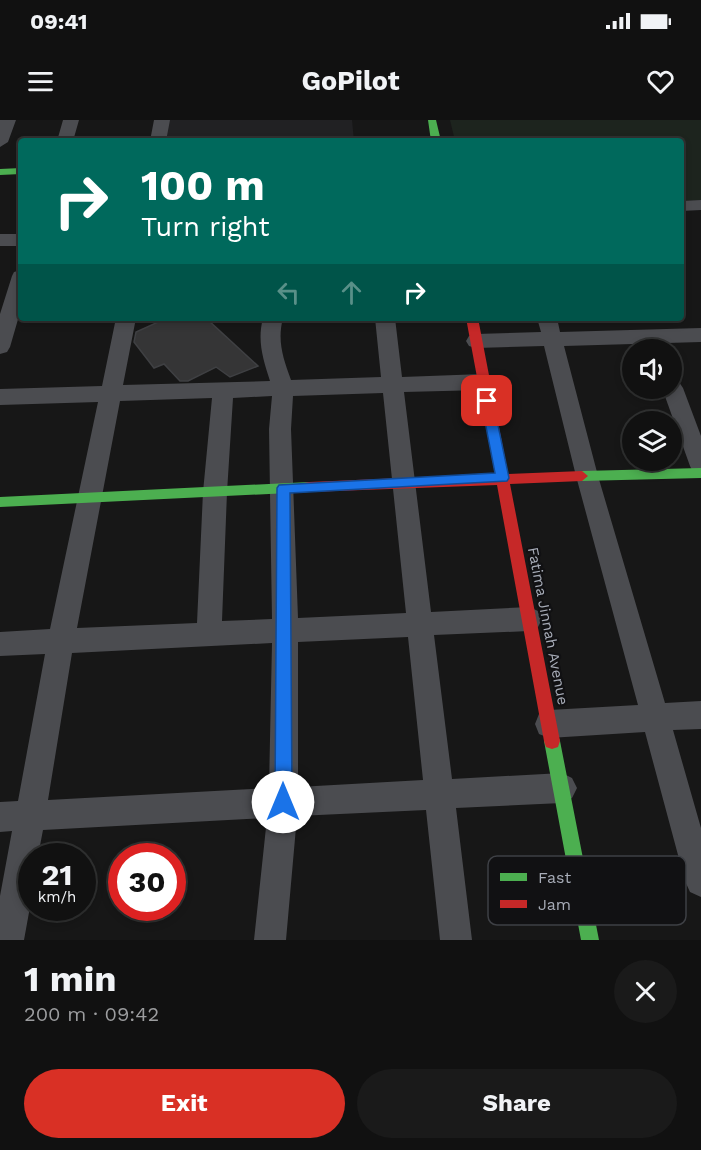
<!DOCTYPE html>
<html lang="en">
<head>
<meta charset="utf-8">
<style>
	body { margin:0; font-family:"Work Sans",sans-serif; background:#1a1a1a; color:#f1f3f6; height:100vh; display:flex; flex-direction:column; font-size:22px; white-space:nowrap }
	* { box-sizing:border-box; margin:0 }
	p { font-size:20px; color:#9c9d9f }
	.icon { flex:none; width:33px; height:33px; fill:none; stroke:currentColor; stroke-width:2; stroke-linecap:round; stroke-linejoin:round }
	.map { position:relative; height:820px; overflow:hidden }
	.side { display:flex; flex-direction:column; background:#111; flex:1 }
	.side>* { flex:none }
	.top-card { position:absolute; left:18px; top:18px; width:666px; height:183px; border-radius:6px; box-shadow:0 3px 9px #0003,0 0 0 2px #303131; background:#00695c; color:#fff; overflow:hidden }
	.fabs { position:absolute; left:622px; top:219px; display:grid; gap:12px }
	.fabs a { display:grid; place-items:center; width:60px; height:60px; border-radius:50%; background:#111; box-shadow:0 3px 9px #0003,0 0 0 2px #303131; font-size:30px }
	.speed { position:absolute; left:18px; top:723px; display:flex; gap:12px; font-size:30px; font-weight:700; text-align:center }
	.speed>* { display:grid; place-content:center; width:78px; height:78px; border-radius:50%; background:#111; box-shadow:0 3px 9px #0003,0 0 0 2px #303131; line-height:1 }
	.speed small { font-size:15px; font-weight:400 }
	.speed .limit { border:9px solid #d22; background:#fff; color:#111 }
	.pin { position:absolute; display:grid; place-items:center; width:51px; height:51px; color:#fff; margin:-26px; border-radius:12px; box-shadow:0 3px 9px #0006 }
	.me { position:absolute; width:66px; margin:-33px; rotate:0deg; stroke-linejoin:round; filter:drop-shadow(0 0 4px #0008) }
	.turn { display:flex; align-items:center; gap:21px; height:126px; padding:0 24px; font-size:27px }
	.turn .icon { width:78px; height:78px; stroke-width:2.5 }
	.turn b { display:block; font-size:42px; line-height:51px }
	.lanes { display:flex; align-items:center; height:57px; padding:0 24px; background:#0003; justify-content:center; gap:30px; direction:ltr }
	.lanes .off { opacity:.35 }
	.round { display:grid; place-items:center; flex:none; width:63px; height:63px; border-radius:32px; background:#1a1a1a }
	.overview { display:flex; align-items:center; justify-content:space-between; height:102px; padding:0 24px }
	h1 { font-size:36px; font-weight:700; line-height:45px }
	.cta { display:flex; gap:12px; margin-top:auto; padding:12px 24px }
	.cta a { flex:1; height:69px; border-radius:36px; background:#d93025; color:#fff; font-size:24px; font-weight:700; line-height:69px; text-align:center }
	.cta a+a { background:#1a1a1a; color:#f1f3f6 }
	.status { display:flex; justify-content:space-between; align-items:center; height:42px; padding:0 30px; background:#111; direction:ltr }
	.status svg { height:16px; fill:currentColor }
	header { display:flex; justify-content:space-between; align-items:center; height:78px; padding:0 24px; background:#111; font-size:27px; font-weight:700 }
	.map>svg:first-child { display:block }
</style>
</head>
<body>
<div class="status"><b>09:41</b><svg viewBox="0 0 49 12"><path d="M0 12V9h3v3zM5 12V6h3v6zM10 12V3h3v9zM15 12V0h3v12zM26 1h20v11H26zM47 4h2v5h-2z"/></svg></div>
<header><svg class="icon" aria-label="menu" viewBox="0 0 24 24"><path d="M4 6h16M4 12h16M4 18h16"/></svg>GoPilot<svg class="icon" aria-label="heart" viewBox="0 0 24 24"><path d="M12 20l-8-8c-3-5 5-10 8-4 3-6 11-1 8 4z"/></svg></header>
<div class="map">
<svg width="701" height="820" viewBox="0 0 701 820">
	<rect width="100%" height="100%" fill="#171717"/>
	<path fill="#212123" d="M163,0H352L354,21H159Z"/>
	<path fill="#1d241e" d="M450,0H701V80L681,81V21H455Z"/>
	<path fill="#353536" stroke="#3f4043" stroke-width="1.5" d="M167,198H198L209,201L258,246L230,257L216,247L188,261H180L164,244L154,248L134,222L136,212Z"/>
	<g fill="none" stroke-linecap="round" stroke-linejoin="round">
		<path fill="#4b4c50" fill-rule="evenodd" d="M0,0H16L8,22L0,27Z
			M63,0H79L73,21H57Z
			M154,0H170L166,21H150Z
			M701,80V90L681,91V81Z
			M0,114H21V126H0Z
			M21,150V189L10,227L7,232L0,234V194L12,156L14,152Z
			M116,198H136L123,265L270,261C263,239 257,221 263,198H283C277,221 283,238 291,260L381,257L375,198H395L402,257L483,254L490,256L493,262L490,268L483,270L404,272L431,492L529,487L538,491L542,499L538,507L529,511L434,515L452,659L562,653L572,658L577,668L572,678L562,683L456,688L472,820H440L426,690L297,696L286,820H254L267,698L43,710L38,736H32V776L24,820H0V776L12,711L0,712V682L18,681L45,534L0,536V512L50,509L98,282L0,285V269L102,266ZM383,273L406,493L298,498L291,309L293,276ZM272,276L269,309L272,499L222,501L227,372L233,278ZM212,278L203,372L197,503L77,508L120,281ZM408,517L423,660L298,667V522ZM272,523L269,668L48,680L72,533Z
			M537,198H557L560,212L701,208V222L564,226L598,356L665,583L701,581V609L673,610L701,708V777L690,772L685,761L645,612L549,618L539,614L535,604L539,594L549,590L638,585L576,356L544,226L476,228L469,226L466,221L469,216L476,214L541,212Z
			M672,260L679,262L683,268L701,316V355L693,352L690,346L662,268H672Z"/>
		<path fill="#4caf50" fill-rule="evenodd" d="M428,0H436L441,21H431Z
			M21,48V54L0,55V49Z
			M701,348V358L582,361L576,356L582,351Z
			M309,362L314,363L316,367L314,371L309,372L0,387V377Z
			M552,613L558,615L560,621L599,820H581L544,621L546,615Z"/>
		<path fill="#c62828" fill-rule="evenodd" d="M466,198H478L508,354L582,351L588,356L582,361L510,364L560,621L558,627L552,629L546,627L544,621L497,365L309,372L304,371L302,367L304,363L309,362L495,354Z"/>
	</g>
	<path fill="#1a73e8" stroke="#114b97" stroke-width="1.5" d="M487,277L493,281L509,358L507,361L290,373L292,682L289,688L283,691L277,688L275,682L277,368L279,365L495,353L481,281Z"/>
	<g text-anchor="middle" stroke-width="4.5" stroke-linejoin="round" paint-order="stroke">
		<g font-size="15" fill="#a8adb8" stroke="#111113">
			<text transform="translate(548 506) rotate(79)" y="5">Fatima Jinnah Avenue</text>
		</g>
	</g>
	<rect x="488" y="736" width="198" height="69" rx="9" fill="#111113" stroke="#3e4045" stroke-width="1.5"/>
	<rect x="500" y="753" width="27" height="8" fill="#4caf50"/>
	<rect x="500" y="780" width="27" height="8" fill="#c62828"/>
	<g font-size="16" fill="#a8adb8">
		<text x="538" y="763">Fast</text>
		<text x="538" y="790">Jam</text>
	</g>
</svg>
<div class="fabs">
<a><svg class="icon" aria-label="sound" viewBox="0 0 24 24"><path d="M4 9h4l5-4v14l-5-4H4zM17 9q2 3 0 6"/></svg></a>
<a><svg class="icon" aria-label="layers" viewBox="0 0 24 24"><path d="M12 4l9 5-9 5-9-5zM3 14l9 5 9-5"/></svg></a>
</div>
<div class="speed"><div>21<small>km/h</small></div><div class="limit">30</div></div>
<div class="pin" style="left:487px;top:281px;background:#d93025"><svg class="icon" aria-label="arrive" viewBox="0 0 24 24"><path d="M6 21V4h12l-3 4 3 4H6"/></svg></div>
<svg class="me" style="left:283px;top:682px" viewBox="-20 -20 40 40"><circle r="19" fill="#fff"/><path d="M0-13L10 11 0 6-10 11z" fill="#1a73e8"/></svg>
<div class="top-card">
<div class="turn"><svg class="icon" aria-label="right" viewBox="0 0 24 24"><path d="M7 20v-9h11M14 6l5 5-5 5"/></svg><div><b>100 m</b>Turn right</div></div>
<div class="lanes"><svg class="icon off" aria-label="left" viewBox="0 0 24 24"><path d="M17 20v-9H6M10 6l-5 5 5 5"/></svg><svg class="icon off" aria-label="ahead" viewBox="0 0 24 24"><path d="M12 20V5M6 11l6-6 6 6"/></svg><svg class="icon" aria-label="right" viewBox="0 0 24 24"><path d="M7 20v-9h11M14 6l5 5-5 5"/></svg></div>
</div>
</div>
<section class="side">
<div class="overview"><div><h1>1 min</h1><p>200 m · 09:42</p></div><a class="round"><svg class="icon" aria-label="close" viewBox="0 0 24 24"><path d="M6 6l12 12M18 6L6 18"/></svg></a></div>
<div class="cta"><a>Exit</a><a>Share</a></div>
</section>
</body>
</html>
